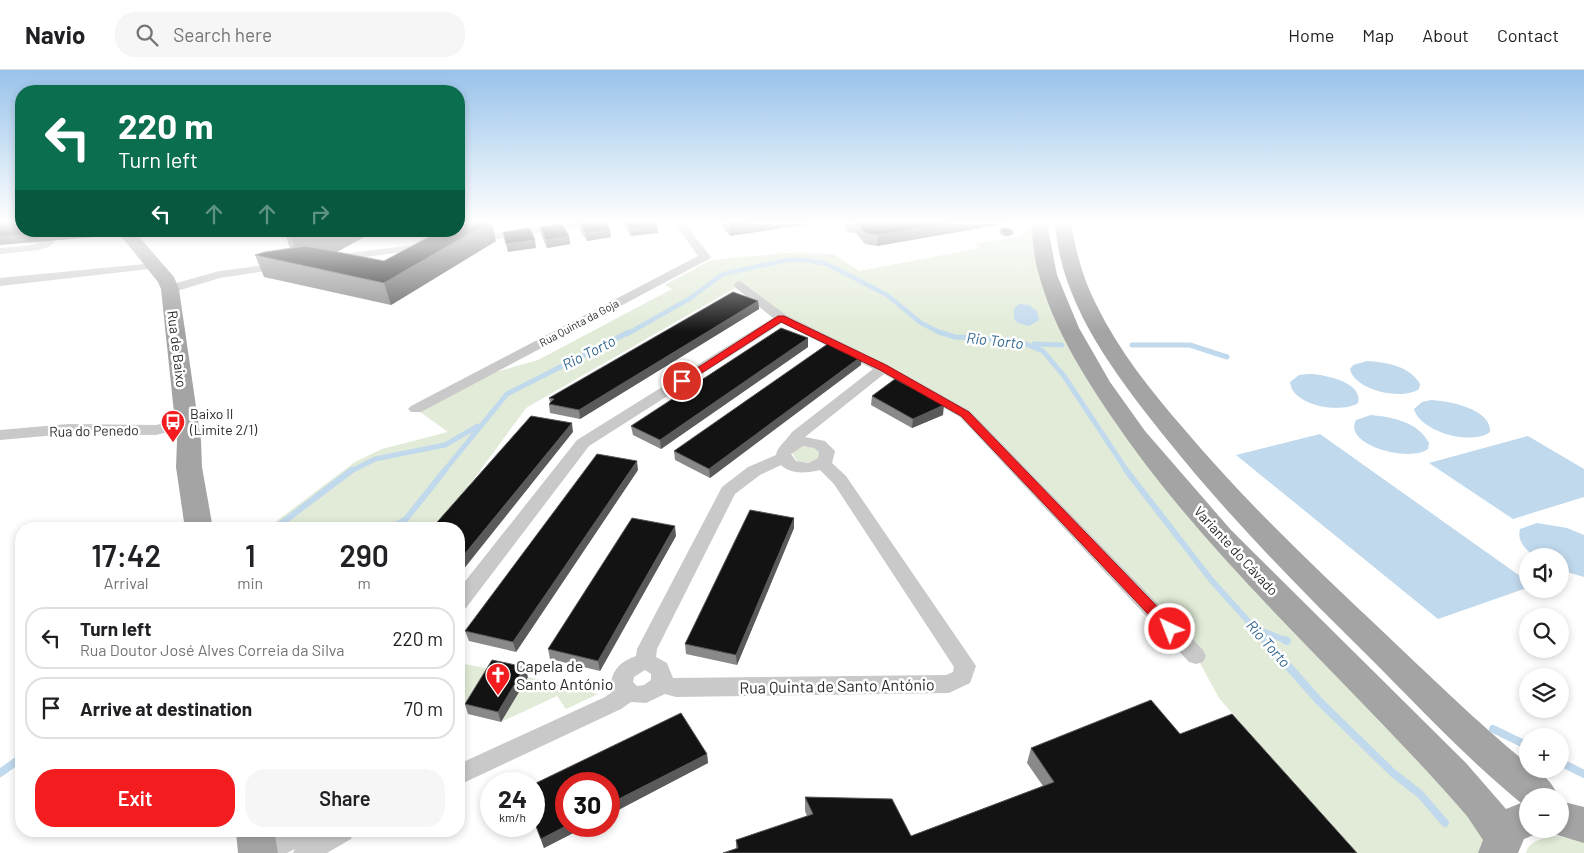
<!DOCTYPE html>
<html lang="en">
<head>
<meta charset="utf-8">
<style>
	body { margin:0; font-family:Barlow,sans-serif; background:#f6f6f6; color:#202124; height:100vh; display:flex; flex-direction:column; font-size:19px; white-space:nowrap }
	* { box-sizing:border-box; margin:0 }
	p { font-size:16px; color:#757577 }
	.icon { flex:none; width:28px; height:28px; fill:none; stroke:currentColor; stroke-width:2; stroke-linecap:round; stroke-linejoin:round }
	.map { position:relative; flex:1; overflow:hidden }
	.side { position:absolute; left:15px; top:452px; width:450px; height:315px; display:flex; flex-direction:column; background:#fff; border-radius:20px; box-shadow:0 2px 8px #0003 }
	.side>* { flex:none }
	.hud { position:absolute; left:15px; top:15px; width:450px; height:152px; border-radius:20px; box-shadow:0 2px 8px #0003; background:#0b6e4f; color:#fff; overflow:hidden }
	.fabs { position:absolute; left:1519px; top:478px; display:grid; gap:10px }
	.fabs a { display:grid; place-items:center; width:50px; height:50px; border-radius:50%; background:#fff; box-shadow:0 2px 8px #0003; font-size:25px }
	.speed { position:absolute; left:480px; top:702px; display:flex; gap:10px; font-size:25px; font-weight:700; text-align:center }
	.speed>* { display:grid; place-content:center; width:65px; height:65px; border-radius:50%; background:#fff; box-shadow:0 2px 8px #0003; line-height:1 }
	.speed small { font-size:12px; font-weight:400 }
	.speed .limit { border:8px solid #d22; background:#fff; color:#111 }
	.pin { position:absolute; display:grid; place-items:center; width:42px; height:42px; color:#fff; margin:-21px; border:2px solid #fff; border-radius:50%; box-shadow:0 1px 5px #0007 }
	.me { position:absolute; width:55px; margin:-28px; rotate:317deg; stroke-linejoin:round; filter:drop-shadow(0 0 4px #0008) }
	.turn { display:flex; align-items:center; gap:18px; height:105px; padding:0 20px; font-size:22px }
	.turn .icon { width:65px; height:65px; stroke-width:2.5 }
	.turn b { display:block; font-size:35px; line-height:42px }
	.lanes { display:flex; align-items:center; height:48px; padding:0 20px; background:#0003; justify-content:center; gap:25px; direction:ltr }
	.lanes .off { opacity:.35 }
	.eta { display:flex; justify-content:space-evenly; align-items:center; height:85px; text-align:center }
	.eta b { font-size:30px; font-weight:600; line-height:35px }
	.primary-button { display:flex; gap:10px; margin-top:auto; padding:10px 20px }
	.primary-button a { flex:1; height:58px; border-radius:20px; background:#f31d20; color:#fff; font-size:20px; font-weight:600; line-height:58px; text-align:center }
	.primary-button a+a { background:#f6f6f6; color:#202124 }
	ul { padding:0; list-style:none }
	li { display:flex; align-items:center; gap:15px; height:62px; margin:0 10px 8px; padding:0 10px; border:2px solid #e0e0e0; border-radius:20px }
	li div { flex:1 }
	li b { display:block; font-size:19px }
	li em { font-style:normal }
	header { display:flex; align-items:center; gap:30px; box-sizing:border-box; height:70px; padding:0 25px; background:#fff; border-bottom:1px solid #e0e0e0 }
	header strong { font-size:24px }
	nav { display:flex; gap:28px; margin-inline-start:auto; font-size:18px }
	.search { width:350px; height:45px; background:#f6f6f6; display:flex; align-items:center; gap:12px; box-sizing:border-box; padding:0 18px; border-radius:20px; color:#757577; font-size:19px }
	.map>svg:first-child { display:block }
</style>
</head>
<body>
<header>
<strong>Navio</strong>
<div class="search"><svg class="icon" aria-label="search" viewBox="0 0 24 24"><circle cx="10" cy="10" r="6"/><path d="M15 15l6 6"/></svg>Search here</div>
<nav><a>Home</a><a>Map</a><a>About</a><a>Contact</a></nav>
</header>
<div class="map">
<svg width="1584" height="783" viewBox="0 0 1584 783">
	<rect width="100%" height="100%" fill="#fff"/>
	<path fill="#e1ebd7" d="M1032,153H1039L1045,194L1116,335L1453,704L1498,783H1353L1219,628L1196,586L965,344L781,248L740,215L526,338L446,447L432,459H266L355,392L382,379L448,362L416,339L475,308L538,290L672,219L665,215L711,190L785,183L834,184L859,201L980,178L976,174L1021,166Z
		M801,376L814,377L820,381V387L811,393L797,391L792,383Z
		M459,593L496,600L468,644L459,618Z
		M528,607L598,624L566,639L557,626L501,652Z
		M1556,766L1584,771V783H1526C1529,770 1544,768 1556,766Z"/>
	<path fill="#c1d9ed" d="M1019,234L1029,235L1037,241L1039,250L1029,256L1018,253L1014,249V238Z
		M1367,291C1386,292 1410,296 1420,314L1419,319C1402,331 1354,320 1350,299L1353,295Z
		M1308,304C1323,304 1364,312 1358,333C1341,344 1292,336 1290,312L1299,305Z
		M1431,330C1449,331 1492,339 1490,362C1472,376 1420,362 1414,339L1422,332Z
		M1371,345C1393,347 1418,352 1429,373L1428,379C1410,393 1342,375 1356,350Z
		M1320,364L1527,511V518L1438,549L1236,385Z
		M1528,366L1584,399V427L1513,449L1429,393Z
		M1537,453L1567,458L1584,465V507L1560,500V486H1534C1525,479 1517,471 1520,459Z"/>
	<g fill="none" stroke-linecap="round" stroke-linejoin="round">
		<path stroke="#c1d9ed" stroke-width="4.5" d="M627,264L689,229L723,204L787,190H806L827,194L887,225L921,253L943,264"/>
		<path stroke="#c1d9ed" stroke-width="5" d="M939,262L955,267L1016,270L1043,281L1064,306L1127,401
			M1034,274L1062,275
			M1132,275H1190L1227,287
			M351,401L375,389L445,375L478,356
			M444,401L507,324L629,262"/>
		<path stroke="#c1d9ed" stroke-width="6" d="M1126,400L1212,511L1266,571
			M274,459L352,400
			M389,459L406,449L445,400
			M1253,557L1287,571"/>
		<path stroke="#c1d9ed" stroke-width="8" d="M1265,570L1319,631L1393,703L1420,724L1445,753
			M1285,570L1287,571
			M1493,659L1528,676
			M1560,692L1584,704
			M0,703L21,688"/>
		<path fill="#c9c9c9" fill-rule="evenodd" d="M566,153H591L586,156L475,172L469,169L475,166Z
			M674,153H684L711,187L709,189L421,342H411L408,339L411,336L698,186Z
			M49,168L55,171L49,177L39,180L0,184V178L33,175Z
			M428,173L432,174V178L336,191L330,188L336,185Z
			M154,193L160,196L158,198L0,216V208Z
			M282,193L286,194V198L220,208L170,223L164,219L166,216L219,201Z
			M740,211L786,245L888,295L970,341L1203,580L1206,586L1203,592L1196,594L1189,592L960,347L884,304L805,367L825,371L835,381L832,393L846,406L972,590L976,596L970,613L949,623L676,627L665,624L646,633L631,632L621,639L459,715V694L605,627L615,620L611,613C613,598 622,591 636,586L637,579L722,417L748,397L776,385C777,377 787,370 792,362L873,299L782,253L589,376L466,538L459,540V519L577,370L773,248L736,218L734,215L736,212ZM803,376L814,378L819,382L818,388L809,393L796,391L791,384ZM781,395C791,405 807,403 820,400L834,414L954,597L953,602L946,605L673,608L667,593L656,587L657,579L735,424L760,405ZM645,600L651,604V610L644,615L637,616L633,612L634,607Z
			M187,348L195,353L192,356L156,365L68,364L0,370V360L68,354L156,355Z
			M280,761H354L351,769L327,783H293L295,779L287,783H245L249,774Z"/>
		<path fill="#a4a4a4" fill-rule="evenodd" d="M1031,153H1047L1057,205L1079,258L1110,312L1145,361L1231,460L1466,693L1506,739L1521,733C1466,688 1418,636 1368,586C1298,517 1230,448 1169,372C1118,308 1061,237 1055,153H1071C1076,182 1083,209 1097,236C1119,281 1151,321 1184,359C1243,429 1310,493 1377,556C1427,603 1475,651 1528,694V699C1541,699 1554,715 1558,726H1528V759H1543L1541,762L1524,769L1518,783H1478L1483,770L1467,746C1351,612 1213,496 1113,349C1083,305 1053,257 1039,205C1034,189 1033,170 1031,153Z
			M117,161H134L174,207L179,219L201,371L202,397L213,459H185L176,397L177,371L161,219L158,212Z
			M1560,731L1584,737V773L1547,762L1545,759H1560Z
			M236,761H274L278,783H238Z"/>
	</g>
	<path fill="#898989" d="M459,153L462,154L461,155L496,171L391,235L264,207L255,185L290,178L285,164L375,161L336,182L384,191L437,163L426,161H459Z
		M579,153L610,159L611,167L587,171L580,160Z
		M623,153H656L657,155L658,163L631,166L624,155Z
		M719,153H808V154L730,166Z
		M843,153H1009L877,176L865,174L856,163L848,162L846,158V155Z
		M540,157L569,166L570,174L547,178L541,165Z
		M1000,159L1013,161L1012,165L1004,166L999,163Z
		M758,231L759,239L580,349L550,343L549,334L550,333L549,328Z
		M808,268V277L661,379L633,365L631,356Z
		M861,295L710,408L675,390L674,381Z
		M872,326L943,345L912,358L871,335Z
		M638,400L516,582L469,571L465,561Z
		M794,448V458L737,595L686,584L685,574Z
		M676,466L600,601L550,589L548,579Z
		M528,607L501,652L468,644L465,634Z
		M1180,664L1357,783L736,778V770L807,746L805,741V727L911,766L1043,716L1027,693L1031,678Z
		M707,684L708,693L544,778L534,752V714Z"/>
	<path fill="#5a5a5a" d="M488,153H492L496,171L391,235L384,213Z
		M745,153H808V154L730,166L729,155Z
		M948,153H1009L877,176L878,165Z
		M657,155L658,163L631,166L630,159Z
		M610,159L611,167L587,171L586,163Z
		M67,161H93L95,167L0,175V167Z
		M329,161H375L335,183L298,188L291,167Z
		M1013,161L1012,165L1004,166V163Z
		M569,166L570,174L547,178L546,170Z
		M535,170L536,178L508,182L506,174Z
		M758,231L759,239L580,349L579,340Z
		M808,268V277L661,379L660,370Z
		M862,286L861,295L710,408L709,399Z
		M944,335L943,345L912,358L913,349Z
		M572,353L573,362L459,505V491Z
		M637,391L638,400L516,582L513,572Z
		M794,448V458L737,595L736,585Z
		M675,456L676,466L600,601L598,591Z
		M525,597L528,607L501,652L498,642Z
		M707,684L708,693L609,745V734Z
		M566,756H587L544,778L541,769Z"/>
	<path fill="#131313" stroke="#5a5a5a" d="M0,153H21L18,156L21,155V161H67L0,167Z
		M476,153H488L384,213L255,185L265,182L306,176L384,191L440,161H459V155Z
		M579,153H606L610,159L586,163Z
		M626,153H656L657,155L630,159Z
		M727,153H745L729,155Z
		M857,153H948L878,165L866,163Z
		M562,154L569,166L546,170L540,157Z
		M530,158L535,170L506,174L503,162Z
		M1008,158L1013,161L1004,163L1000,159Z
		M290,161H329L291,167L285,164Z
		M733,222L758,231L579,340L549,334L554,329L549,328Z
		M781,258L808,268L660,370L631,356Z
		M829,273L862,286L709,399L674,381Z
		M895,309L944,335L913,349L872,326Z
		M531,346L572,353L459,491V459H431Z
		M597,384L637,391L513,572L465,561Z
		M750,440L794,448L736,585L685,574Z
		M632,448L675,456L598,591L548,579Z
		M492,590L525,597L498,642L465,634Z
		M1151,630L1180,664L1232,644L1357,783H723L738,778L736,770L813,744L805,727L892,729L911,766L1054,712L1031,678Z
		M681,643L707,684L609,734V714H566V756L541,769L534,751V714Z"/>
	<linearGradient id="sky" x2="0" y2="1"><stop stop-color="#98c3ea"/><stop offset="0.58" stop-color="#fff"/><stop offset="1" stop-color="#fff" stop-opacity="0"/></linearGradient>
	<rect width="1584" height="262" fill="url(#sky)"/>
	<path fill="#f31d20" stroke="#9e1315" d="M778,246H784L886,295L969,342L1175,555L1178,559L1175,563H1166L961,346L880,300L781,252L686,313L677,311Z"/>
	<defs>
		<symbol id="bus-pin" viewBox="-11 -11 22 30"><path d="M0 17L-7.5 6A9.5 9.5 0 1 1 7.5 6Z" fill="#f31d20" stroke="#fff"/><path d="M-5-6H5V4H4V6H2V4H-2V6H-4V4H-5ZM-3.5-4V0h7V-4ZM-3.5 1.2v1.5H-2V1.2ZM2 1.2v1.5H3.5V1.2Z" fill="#fff"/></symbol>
		<symbol id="church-pin" viewBox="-11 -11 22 30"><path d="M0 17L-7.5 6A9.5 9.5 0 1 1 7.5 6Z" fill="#f31d20" stroke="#fff"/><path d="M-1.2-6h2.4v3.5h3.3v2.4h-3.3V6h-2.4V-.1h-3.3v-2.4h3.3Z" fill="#fff"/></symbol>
	</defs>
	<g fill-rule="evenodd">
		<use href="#bus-pin" x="159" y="338" width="28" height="38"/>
		<use href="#church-pin" x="484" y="591" width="28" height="38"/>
	</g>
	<g text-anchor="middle" stroke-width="5" stroke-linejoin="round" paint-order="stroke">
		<g font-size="11" fill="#2c2c2c" stroke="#fff">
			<text transform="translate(579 253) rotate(-28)" y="4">Rua Quinta da Goja</text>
		</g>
		<g font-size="14" fill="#2c2c2c" stroke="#fff">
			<text transform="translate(177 279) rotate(83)" y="5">Rua de Baixo</text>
			<text transform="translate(94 361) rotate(-1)" y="5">Rua do Penedo</text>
			<text transform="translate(1236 481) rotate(47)" y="5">Variante do Cávado</text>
		</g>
		<g font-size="14" fill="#2c2c2c" stroke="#fff" text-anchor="start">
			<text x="190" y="349">Baixo II<tspan x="190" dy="16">(Limite 2/1)</tspan></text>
		</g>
		<g font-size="15" font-style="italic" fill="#346893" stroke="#fff">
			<text transform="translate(995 271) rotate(6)" y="5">Rio Torto</text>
			<text transform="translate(589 283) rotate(-27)" y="5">Rio Torto</text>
			<text transform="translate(1268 574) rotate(48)" y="5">Rio Torto</text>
		</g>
		<g font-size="16" fill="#2c2c2c" stroke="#fff" text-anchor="start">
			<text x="516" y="602">Capela de<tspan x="516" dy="18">Santo António</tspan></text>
		</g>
		<g font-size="16" fill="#2c2c2c" stroke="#fff">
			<text transform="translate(837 616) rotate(-1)" y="6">Rua Quinta de Santo António</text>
		</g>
	</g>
</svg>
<div class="fabs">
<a><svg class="icon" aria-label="sound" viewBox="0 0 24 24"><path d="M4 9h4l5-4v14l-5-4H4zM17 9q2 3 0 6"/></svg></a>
<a><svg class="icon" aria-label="search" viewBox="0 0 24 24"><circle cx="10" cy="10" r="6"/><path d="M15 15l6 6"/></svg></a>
<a><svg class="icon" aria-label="layers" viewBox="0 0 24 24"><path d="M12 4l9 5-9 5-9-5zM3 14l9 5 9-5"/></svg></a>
<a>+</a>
<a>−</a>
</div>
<div class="speed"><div>24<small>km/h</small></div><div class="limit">30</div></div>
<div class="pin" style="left:682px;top:311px;background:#d93025"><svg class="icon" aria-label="arrive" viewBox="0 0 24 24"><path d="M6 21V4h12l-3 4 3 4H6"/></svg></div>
<svg class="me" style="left:1170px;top:559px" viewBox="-20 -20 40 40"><circle r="17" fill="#f31d20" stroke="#fff" stroke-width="3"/><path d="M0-11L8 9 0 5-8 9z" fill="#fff"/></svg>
<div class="hud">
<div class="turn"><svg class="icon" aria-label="left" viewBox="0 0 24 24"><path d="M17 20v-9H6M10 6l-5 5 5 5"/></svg><div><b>220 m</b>Turn left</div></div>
<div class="lanes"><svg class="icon" aria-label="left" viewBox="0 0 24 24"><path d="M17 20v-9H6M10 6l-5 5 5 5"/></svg><svg class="icon off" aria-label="ahead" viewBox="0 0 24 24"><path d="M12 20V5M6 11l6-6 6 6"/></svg><svg class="icon off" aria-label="ahead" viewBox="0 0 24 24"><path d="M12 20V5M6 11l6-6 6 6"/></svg><svg class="icon off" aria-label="right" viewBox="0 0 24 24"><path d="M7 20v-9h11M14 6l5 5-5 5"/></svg></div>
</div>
<section class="side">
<div class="eta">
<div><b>17:42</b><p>Arrival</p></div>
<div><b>1</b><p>min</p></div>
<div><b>290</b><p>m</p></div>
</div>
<ul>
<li><svg class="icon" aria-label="left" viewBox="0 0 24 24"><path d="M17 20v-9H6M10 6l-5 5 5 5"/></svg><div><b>Turn left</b><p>Rua Doutor José Alves Correia da Silva</p></div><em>220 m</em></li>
<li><svg class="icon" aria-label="arrive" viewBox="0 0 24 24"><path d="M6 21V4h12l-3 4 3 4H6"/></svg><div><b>Arrive at destination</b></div><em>70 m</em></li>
</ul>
<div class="primary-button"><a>Exit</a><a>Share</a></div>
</section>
</div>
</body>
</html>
